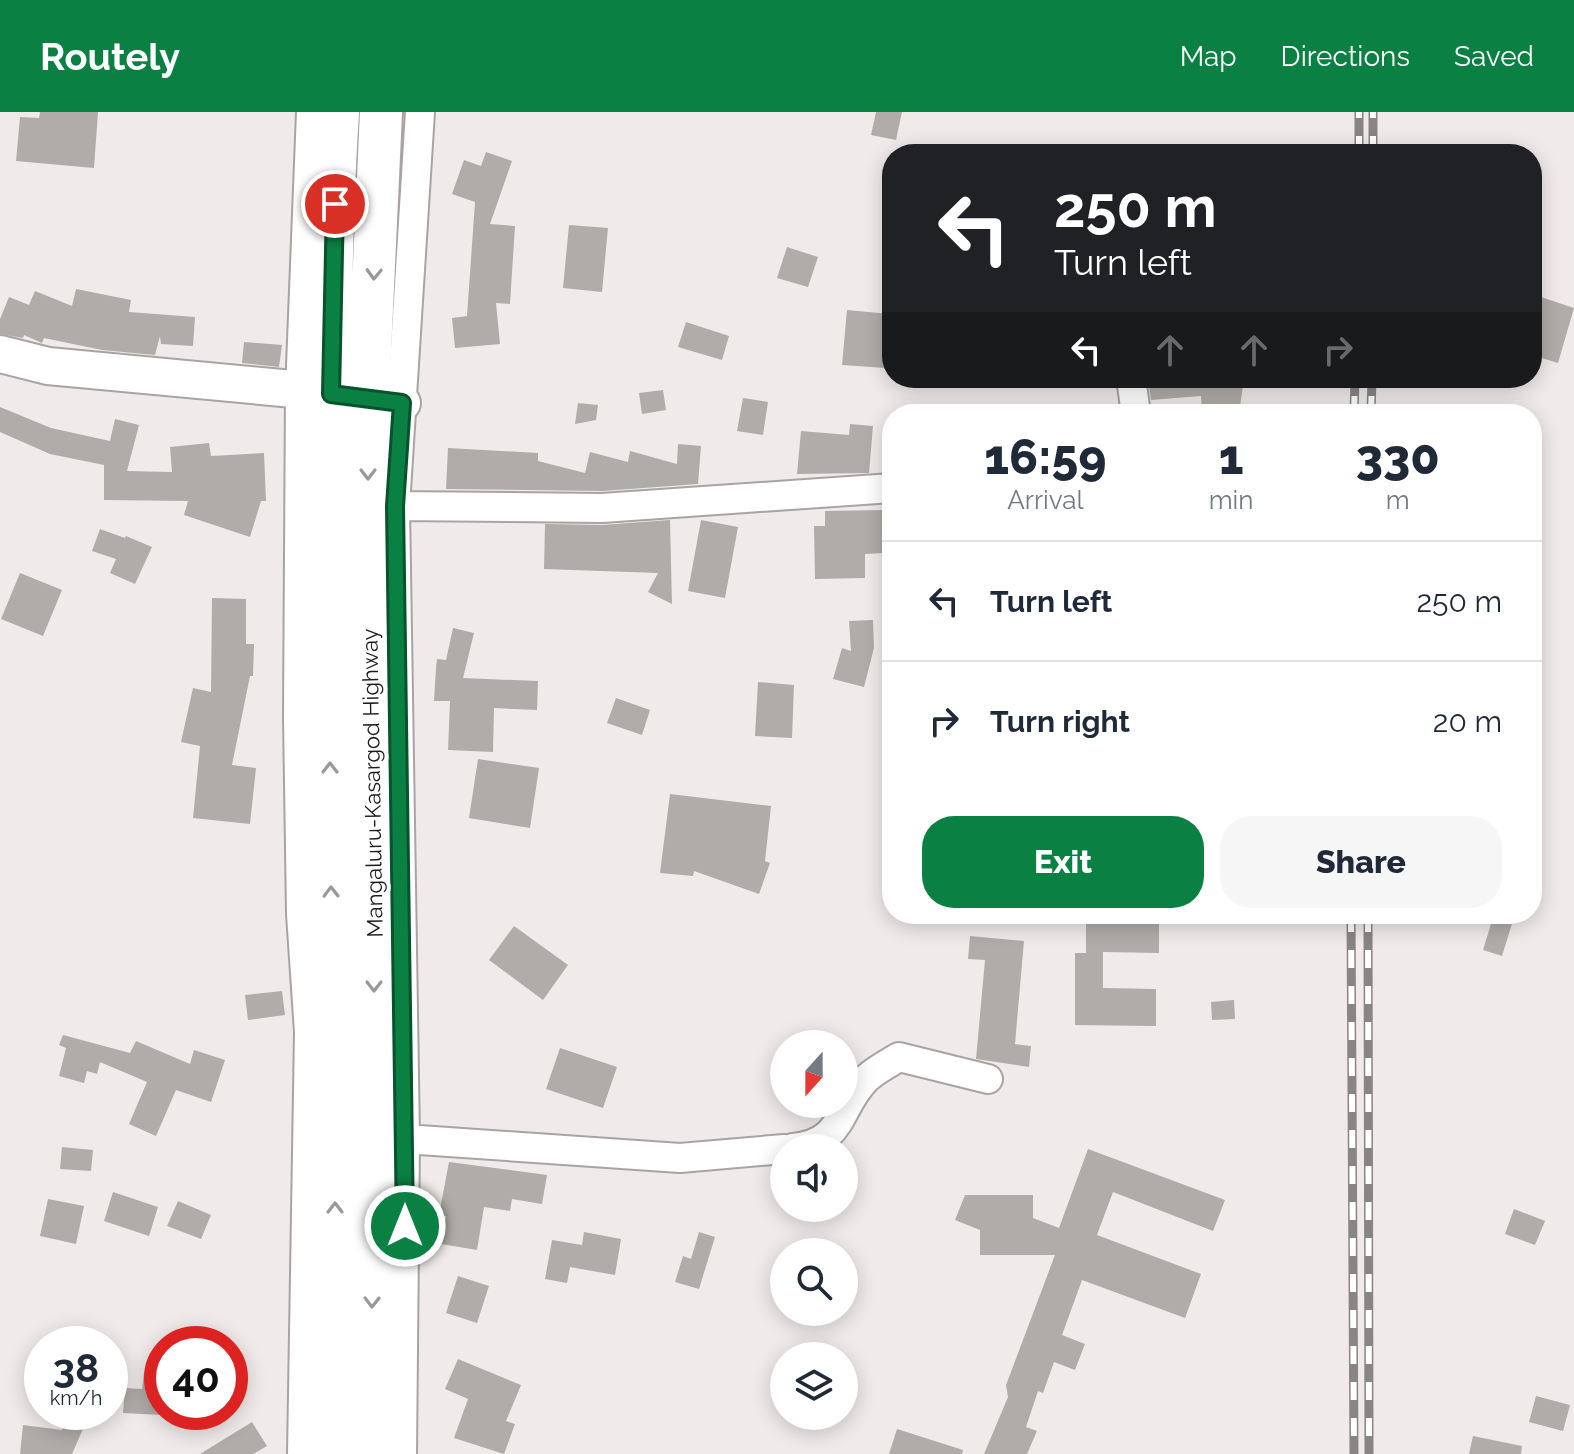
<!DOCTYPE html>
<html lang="en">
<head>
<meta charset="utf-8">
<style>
	body { margin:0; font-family:Raleway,sans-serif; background:#f6f6f7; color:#1f2937; height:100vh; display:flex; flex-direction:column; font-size:30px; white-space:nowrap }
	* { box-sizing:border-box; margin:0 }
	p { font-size:26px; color:#747a83 }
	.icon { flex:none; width:44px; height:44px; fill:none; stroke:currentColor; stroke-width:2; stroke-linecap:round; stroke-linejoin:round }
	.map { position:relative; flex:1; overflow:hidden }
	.sheet { position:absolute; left:882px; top:292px; width:660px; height:520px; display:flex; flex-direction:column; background:#fff; border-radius:32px; box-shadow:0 4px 20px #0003 }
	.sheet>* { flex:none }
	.hud { position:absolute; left:882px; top:32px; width:660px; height:244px; border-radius:32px; box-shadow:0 4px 20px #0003; background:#202124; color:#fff; overflow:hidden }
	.needle { width:52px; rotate:201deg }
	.tools { position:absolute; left:770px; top:918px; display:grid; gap:16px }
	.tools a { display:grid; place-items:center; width:88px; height:88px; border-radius:50%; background:#fff; box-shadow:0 4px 20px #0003; font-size:40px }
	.speed { position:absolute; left:24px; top:1214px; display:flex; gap:16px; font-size:40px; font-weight:700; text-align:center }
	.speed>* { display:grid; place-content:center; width:104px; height:104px; border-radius:50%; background:#fff; box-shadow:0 4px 20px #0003; line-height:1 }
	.speed small { font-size:20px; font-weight:400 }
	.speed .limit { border:12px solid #d22; background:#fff; color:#111 }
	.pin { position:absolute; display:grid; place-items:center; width:68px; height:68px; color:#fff; margin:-34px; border:4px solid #fff; border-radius:50%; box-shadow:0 2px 8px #0007 }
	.me { position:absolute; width:88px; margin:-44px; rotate:0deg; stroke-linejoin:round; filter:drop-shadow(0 0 6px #0008) }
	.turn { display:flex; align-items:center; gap:28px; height:168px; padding:0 40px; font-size:36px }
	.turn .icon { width:104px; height:104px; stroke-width:2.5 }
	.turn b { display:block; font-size:56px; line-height:68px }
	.lanes { display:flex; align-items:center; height:76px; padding:0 40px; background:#0003; justify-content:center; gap:40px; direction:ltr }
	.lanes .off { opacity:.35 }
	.eta { display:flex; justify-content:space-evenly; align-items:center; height:136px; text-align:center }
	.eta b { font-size:48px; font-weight:800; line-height:56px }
	.action { display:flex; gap:16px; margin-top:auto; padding:16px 40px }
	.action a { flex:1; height:92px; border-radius:32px; background:#0b8043; color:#fff; font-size:32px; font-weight:800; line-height:92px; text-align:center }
	.action a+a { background:#f6f6f7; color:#1f2937 }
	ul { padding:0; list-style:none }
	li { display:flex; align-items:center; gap:24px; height:120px; padding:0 40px; border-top:2px solid #e0e1e3 }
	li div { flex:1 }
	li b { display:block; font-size:30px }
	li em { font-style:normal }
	header { display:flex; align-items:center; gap:48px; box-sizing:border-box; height:112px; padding:0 40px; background:#0b8043; color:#fff }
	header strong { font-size:38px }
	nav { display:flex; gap:44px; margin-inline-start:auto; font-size:28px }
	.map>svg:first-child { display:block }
</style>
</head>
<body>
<header>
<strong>Routely</strong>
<nav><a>Map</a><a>Directions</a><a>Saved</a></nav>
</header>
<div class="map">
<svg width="1574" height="1342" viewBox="0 0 1574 1342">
	<rect width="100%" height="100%" fill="#f0ebea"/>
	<path fill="#afaca9" d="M40,0H98L94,56L16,49L20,5L39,6Z
		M876,0H902L896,28L871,23Z
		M486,40L512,49L490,112L515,114L510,192L496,191L500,232L455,236L452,206L467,204L475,90L452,82L464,48L481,54Z
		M569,113L608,116L602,180L563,176Z
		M787,135L818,145L808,175L777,166Z
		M76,177L131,188L129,200L195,205L193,234L161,232L160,224L155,243L102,238L44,226L42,231L24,223L23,226L0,222V207L9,185L29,193L35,179L72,194Z
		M1532,182L1574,196L1558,251L1532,243L1540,212L1532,209Z
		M847,198L889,202L885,256L842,253Z
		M686,210L729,224L722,248L678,235Z
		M244,230L282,233L279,255L242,251Z
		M1148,266H1244L1239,302H1202L1201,284L1151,288Z
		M663,278L666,298L642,302L639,281Z
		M743,286L768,290L763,323L737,319Z
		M578,291L598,293L596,308L575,312Z
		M0,295L51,316L110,329L115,307L139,313L127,359L172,360L170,335L209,331L211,344L264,341L266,389H261L250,425L184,403L188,389L104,388V353L50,342L0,320Z
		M850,312L873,314L869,361L797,362L801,319L849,323Z
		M678,332L701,334L698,372L602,379L446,377L448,336L538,341V349L585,361L590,340L628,350L630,339L677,352Z
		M883,398L884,441L865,442V466L815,467L814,414H825V399Z
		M670,408L672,492L648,480L658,461L544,457L545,412L602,413Z
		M701,408L738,415L725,486L688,479Z
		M100,417L125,426L126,424L152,435L135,472L110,461L116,447L92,439Z
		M20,461L62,478L43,524L1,507Z
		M212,486L246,487V532H254L253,564H250L232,653L256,656L250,712L193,706L200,634L181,630L193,576L211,580Z
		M873,508L874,536L864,575L833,567L842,536L851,539L849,509Z
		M453,516L474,521L463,566L538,569L537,598L494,596L493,640L448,638L450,589H434L436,556L437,547L446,548Z
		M758,570L794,573L792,626L755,624Z
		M616,586L650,598L642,623L607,611Z
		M478,647L539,656L530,716L469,706Z
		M670,682L771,694L765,749L770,751L759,782L694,759L693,764L660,761Z
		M1086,802L1159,805V841L1103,840V876L1156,877V914L1075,913V841H1086Z
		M1494,802H1515L1502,844L1483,838Z
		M514,814L568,853L543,888L489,848Z
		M970,824L1024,829L1015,932L1031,934L1029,955L976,947L985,848L968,847Z
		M282,879L285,903L248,908L245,883Z
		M1234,888L1235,907L1212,908L1211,890Z
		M63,923L130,941L136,929L190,952L194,938L225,948L211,990L176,978L156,1024L129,1012L147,970L100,950L97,962L87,959L84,971L59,964L66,936L59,933Z
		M560,936L617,955L603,996L546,977Z
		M62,1035L93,1038L91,1059L60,1057Z
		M1088,1037L1225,1088L1213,1119L1113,1080L1097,1123L1201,1162L1185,1206L1082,1168L1062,1223L1085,1232L1075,1258L1054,1250L1043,1281L1038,1279L1026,1315L1037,1319L1027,1342H984L1008,1285L1006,1273L1055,1143H980V1118L955,1108L965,1083H1033V1106L1059,1116Z
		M449,1050L547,1063L542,1092L512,1087L510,1099L484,1095L477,1138L441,1132L446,1104L439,1103Z
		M113,1080L158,1095L149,1124L104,1109Z
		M48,1087L84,1094L76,1132L40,1124Z
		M178,1089L211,1103L201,1127L167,1114Z
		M1514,1097L1545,1109L1535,1133L1505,1122Z
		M584,1120L621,1127L615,1163L570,1155L567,1171L545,1167L552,1128L582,1133Z
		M699,1120L715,1125L699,1177L675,1170L683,1144L691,1147Z
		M458,1164L489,1174L477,1211L446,1201Z
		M458,1247L521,1273L506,1309L515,1312L504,1342L454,1326L468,1287L445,1277Z
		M144,1261L162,1263V1303L123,1301L125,1276L142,1277Z
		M1536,1284L1570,1293L1563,1319L1529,1310Z
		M68,1302L86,1310L72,1342H20L23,1313L62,1318Z
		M252,1310L267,1334L253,1342H200Z
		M897,1317L963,1338L962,1342H889Z
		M1473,1324L1522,1334L1521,1342H1469Z"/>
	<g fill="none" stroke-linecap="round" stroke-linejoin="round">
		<defs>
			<path id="minor" d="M1131,266L1136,302
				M395,394L602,396L892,376
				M405,1027L680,1046L784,1037
				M793,1036C845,1031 837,995 867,966C876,958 889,951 899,945L988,967
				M302,1342L309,920L301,802L298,605L300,280L311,0
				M402,1342L405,1027L395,394L420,0"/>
			<path id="major" d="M0,242L48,254L368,284L402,291"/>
			<path id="highway" d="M333,1342C335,1047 330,753 331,459C331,306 328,152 338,0
				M369,1342L374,1026L368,284L381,0"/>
		</defs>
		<use href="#minor" stroke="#a9a4a3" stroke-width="32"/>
		<use href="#major" stroke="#a9a4a3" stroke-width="40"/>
		<use href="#highway" stroke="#a9a4a3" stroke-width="46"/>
		<use href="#minor" stroke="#fff" stroke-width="28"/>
		<use href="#major" stroke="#fff" stroke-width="36"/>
		<use href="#highway" stroke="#fff" stroke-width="42"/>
		<defs>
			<path id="rail" d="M1359,42V0
				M1373,42V0
				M1354,302L1355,266
				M1371,302L1372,266
				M1351,802L1354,1342
				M1368,802L1369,1342"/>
		</defs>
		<use href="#rail" stroke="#898585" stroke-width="9"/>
		<use href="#rail" stroke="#fff" stroke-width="6" stroke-dasharray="18" stroke-linecap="butt"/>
	</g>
	<defs><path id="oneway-chevron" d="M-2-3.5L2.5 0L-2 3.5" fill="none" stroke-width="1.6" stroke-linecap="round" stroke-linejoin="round" transform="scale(2)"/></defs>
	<g stroke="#999898">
		<use href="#oneway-chevron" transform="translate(374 162) rotate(92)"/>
		<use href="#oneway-chevron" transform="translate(368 362) rotate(90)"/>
		<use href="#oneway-chevron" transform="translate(330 656) rotate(-90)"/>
		<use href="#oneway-chevron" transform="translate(331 780) rotate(-91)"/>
		<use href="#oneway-chevron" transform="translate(374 874) rotate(90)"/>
		<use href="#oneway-chevron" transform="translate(335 1096) rotate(-90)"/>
		<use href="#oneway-chevron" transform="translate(372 1190) rotate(91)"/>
	</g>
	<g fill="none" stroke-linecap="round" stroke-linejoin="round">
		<defs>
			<path id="route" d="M335,92L331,282L402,291L395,394L405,1114"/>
		</defs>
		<use href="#route" stroke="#07532c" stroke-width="20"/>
		<use href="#route" stroke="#0b8043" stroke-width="14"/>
	</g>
	<g text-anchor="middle" stroke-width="8" stroke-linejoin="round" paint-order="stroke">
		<g font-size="22" fill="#1c1a1a" stroke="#fff">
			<text transform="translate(372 671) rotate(-91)" y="8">Mangaluru-Kasargod Highway</text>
		</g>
	</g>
</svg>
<div class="tools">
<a><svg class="needle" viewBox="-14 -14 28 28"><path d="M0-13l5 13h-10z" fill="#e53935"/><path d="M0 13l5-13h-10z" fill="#747a83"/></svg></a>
<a><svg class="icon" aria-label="sound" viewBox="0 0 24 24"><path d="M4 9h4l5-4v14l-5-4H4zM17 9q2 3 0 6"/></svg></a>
<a><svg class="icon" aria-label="search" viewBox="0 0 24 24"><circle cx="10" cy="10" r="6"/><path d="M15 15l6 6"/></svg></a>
<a><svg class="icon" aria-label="layers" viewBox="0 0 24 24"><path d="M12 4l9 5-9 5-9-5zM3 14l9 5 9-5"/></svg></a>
</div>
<div class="speed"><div>38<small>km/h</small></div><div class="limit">40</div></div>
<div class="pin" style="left:335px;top:92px;background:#d93025"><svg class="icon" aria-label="arrive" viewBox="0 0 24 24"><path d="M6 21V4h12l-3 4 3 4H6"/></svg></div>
<svg class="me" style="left:405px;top:1114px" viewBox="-20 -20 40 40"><circle r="17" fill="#0b8043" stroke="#fff" stroke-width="3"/><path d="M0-11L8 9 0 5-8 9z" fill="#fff"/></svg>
<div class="hud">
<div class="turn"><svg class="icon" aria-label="left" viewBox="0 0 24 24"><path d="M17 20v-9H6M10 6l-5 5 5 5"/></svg><div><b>250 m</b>Turn left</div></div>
<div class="lanes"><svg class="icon" aria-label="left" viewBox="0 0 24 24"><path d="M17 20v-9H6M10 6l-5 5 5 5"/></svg><svg class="icon off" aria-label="ahead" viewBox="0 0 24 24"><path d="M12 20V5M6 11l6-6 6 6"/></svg><svg class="icon off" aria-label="ahead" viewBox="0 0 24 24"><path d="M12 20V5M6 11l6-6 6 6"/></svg><svg class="icon off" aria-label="right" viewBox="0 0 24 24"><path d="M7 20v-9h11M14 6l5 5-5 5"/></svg></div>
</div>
<section class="sheet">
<div class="eta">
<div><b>16:59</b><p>Arrival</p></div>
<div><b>1</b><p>min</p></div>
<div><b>330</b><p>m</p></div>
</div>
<ul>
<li><svg class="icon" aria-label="left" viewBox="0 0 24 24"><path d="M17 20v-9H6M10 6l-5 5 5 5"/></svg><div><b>Turn left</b></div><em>250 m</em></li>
<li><svg class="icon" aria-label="right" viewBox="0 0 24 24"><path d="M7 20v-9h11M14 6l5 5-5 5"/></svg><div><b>Turn right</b></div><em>20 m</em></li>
</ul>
<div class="action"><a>Exit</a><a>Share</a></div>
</section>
</div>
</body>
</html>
